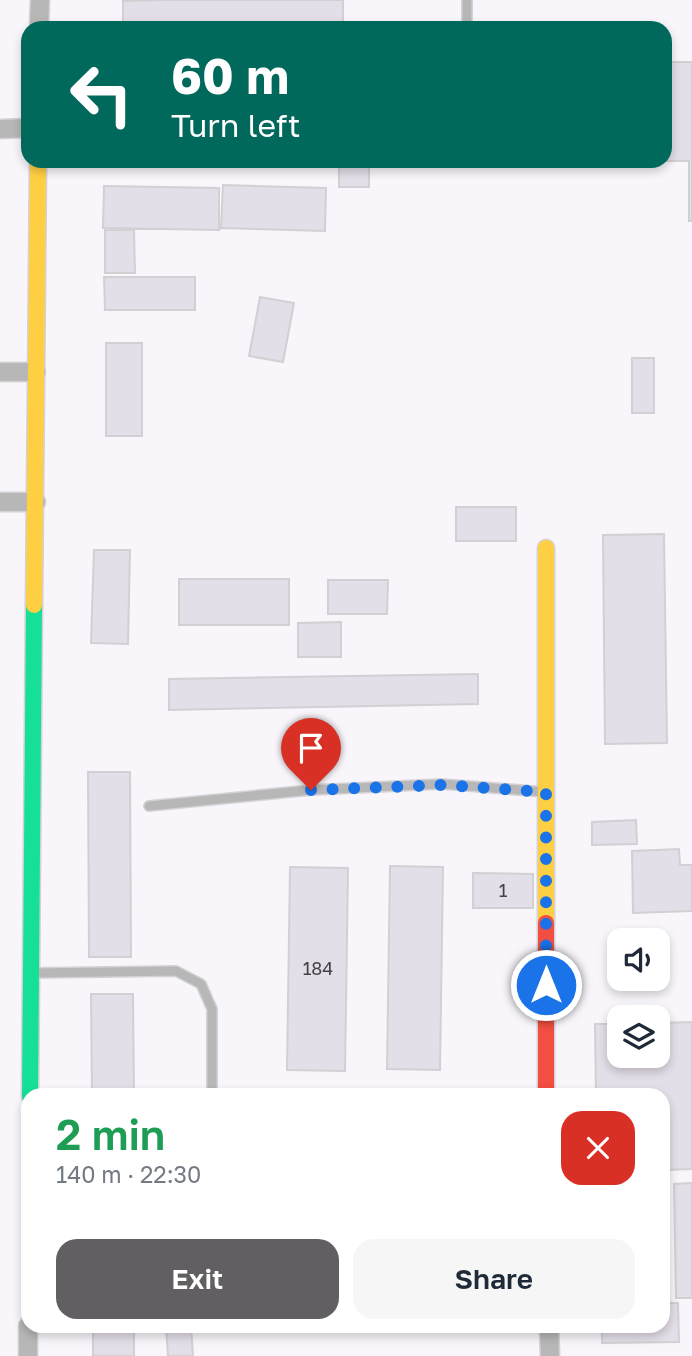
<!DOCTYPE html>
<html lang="en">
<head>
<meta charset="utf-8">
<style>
	body { margin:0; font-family:"Golos Text",sans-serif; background:#f6f6f7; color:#1f2937; height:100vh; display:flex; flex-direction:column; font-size:26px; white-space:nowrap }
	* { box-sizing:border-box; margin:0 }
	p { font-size:23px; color:#747a83 }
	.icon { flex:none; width:38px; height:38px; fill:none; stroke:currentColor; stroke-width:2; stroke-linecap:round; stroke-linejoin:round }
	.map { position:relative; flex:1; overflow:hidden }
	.sheet { position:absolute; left:21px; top:1088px; width:649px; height:245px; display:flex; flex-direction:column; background:#fff; border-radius:21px; box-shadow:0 4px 10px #0003 }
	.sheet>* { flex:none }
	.guide { position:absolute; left:21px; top:21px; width:651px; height:147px; border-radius:21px; box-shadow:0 4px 10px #0003; background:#00695c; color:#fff; overflow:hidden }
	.controls { position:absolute; left:607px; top:928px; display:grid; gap:14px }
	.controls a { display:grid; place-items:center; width:63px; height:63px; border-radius:14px; background:#fff; box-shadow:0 4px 10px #0003; font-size:35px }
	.pin { position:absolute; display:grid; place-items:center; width:60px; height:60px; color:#fff; margin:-72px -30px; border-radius:50% 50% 50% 0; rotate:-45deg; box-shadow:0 0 7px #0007 }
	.pin .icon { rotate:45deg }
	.me { position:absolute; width:77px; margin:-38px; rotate:0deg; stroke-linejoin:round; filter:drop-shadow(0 0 5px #0008) }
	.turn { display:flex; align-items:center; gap:24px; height:147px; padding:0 35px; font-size:32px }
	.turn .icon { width:91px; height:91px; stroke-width:2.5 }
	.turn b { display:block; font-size:49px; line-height:60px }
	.round { display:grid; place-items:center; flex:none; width:74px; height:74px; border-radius:21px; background:#f6f6f7 }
	.summary { display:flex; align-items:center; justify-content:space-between; height:119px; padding:0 35px }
	h1 { font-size:42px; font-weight:600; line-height:52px; color:#1e9e55 }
	.cta { display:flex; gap:14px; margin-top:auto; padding:14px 35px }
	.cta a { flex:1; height:80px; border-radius:21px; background:#615f62; color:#fff; font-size:28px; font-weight:600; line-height:80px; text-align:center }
	.cta a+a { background:#f6f6f7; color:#1f2937 }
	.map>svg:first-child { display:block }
</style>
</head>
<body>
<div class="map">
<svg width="692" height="1356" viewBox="0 0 692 1356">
	<rect width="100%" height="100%" fill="#f9f6fb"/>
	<path fill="#e4dee8" stroke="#d1d0d3" stroke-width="2" d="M164,0H343V28H123V1Z
		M665,62H692V221H689V161H652H665Z
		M339,161H369V187H339Z
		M223,185L326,188L325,231L221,228Z
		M104,186L219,188V230L103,228Z
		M105,230H134L135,273H105Z
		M104,277H195V310H105Z
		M260,297L294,303L283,362L249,356Z
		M106,343H142V436H106Z
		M632,358H654V413H632Z
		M456,507H516V541H456Z
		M664,534L667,743L605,744L603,535Z
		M94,550H130L128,644L91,643Z
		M179,579H289V625H179Z
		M328,580H388L387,614H328Z
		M341,622V657H298V623Z
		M478,674V704L169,710V679Z
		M88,772H130L131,957H89Z
		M636,820L637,844L592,845V822Z
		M679,849L680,865H692V911L633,913L632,851Z
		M390,866L443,867L440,1070L387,1069Z
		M290,867L348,868L345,1071L287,1070Z
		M473,873L533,874V908H473Z
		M91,994H133L134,1096H92Z
		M692,1022V1169L666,1170L669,1277H663V1096H596L595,1024H620V1055H658V1023Z
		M692,1183V1298H676L674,1184Z
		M663,1303H678L679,1342L602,1343V1326H663Z
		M93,1326H134V1356H93Z
		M166,1326H191L193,1356H168Z"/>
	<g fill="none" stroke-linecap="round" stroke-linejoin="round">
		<defs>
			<path id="lane" d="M467,28V0
				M149,806L311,790L442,784L545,792
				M33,973L176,971L201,984L212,1009V1096"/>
			<path id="street" d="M39,28L40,0
				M0,129L28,128
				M0,372H36
				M0,502H36
				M549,1326L550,1356
				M28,1356V1326"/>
			<path id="fast" d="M30,1096L34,605"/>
			<path id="slow" d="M546,548V923
				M34,605L38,161"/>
			<path id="jam" d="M546,923V1096"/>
		</defs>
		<use href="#lane" stroke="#d4d2d5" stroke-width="12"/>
		<use href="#street" stroke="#d4d2d5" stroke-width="21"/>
		<use href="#fast" stroke="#d4d2d5" stroke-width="19"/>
		<use href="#slow" stroke="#d4d2d5" stroke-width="19"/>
		<use href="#jam" stroke="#d4d2d5" stroke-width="19"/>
		<use href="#lane" stroke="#b7b7b8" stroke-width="9"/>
		<use href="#street" stroke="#b7b7b8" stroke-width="18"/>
		<use href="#fast" stroke="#16e098" stroke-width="16"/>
		<use href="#slow" stroke="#ffcf43" stroke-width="16"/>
		<use href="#jam" stroke="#f24e42" stroke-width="16"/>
	</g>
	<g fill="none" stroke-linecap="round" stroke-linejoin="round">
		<path stroke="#1a73e8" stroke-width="12" stroke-dasharray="0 21.6" d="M311,790L442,785L546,792V985"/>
	</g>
	<g text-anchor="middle" stroke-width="5" stroke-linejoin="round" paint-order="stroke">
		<g font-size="18" fill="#444246">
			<text x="503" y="897">1</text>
			<text x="318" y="975">184</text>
		</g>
	</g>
</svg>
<div class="controls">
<a><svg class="icon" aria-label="sound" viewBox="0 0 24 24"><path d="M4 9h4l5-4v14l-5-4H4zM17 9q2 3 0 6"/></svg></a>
<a><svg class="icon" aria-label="layers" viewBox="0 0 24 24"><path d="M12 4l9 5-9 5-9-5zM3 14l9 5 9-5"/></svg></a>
</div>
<div class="pin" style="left:311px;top:790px;background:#d93025"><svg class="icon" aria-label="arrive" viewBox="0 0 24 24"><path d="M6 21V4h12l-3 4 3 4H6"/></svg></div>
<svg class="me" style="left:546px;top:985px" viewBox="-20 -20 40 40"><circle r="17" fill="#1a73e8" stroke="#fff" stroke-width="3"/><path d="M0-11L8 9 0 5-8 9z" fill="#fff"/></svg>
<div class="guide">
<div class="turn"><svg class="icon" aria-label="left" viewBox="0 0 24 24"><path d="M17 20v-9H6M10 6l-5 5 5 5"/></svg><div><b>60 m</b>Turn left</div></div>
</div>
<section class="sheet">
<div class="summary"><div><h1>2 min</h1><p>140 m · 22:30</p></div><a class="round" style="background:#d93025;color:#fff"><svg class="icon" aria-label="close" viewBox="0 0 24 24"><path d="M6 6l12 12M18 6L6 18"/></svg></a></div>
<div class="cta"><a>Exit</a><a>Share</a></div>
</section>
</div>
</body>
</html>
